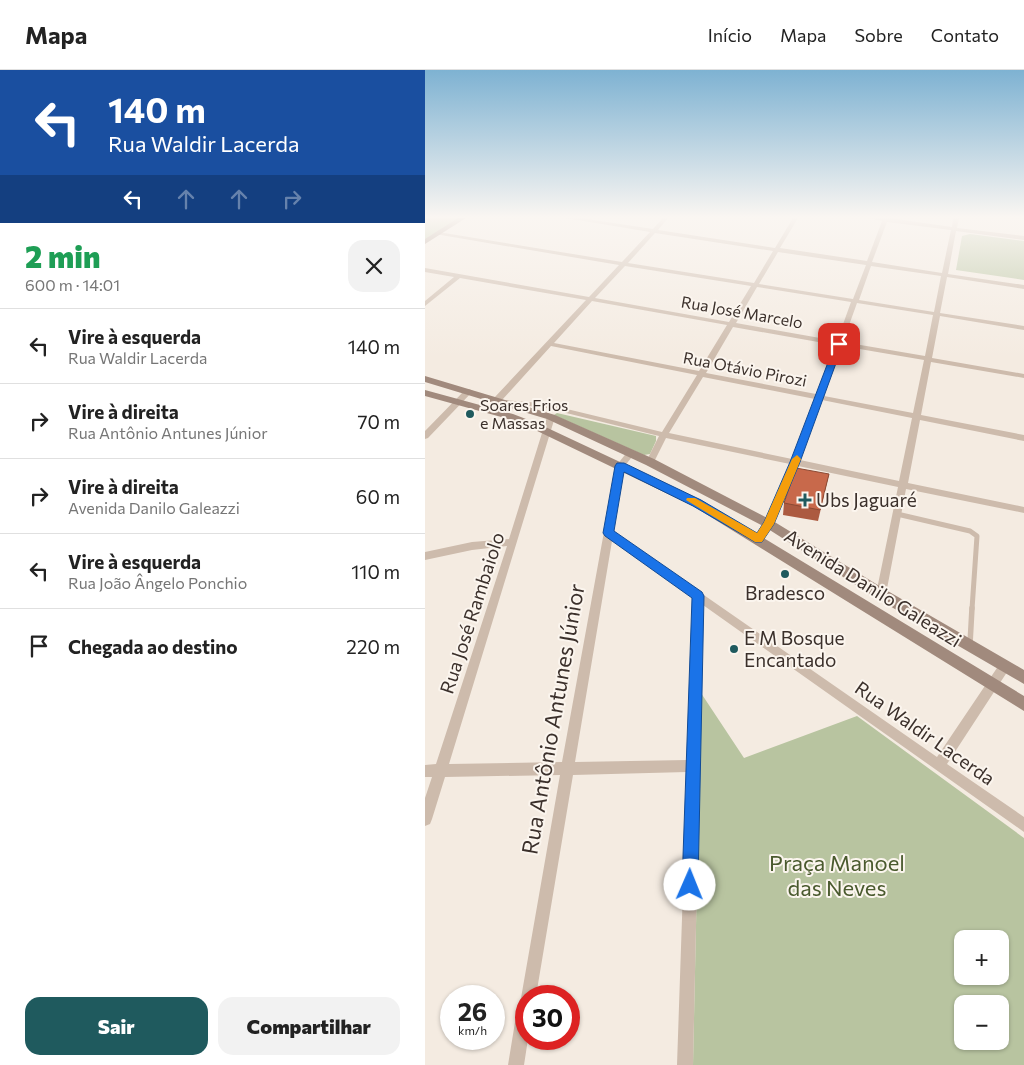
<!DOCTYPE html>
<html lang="pt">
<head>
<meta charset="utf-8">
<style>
	body { margin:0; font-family:Commissioner,sans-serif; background:#f2f2f2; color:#222; height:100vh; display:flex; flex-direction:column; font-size:19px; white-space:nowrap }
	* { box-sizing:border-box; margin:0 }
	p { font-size:16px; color:#767676 }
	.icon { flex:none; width:28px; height:28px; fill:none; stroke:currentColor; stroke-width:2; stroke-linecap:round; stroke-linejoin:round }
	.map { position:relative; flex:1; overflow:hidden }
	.drawer { display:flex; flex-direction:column; background:#fff; width:425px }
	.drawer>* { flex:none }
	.top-card { background:#1a4fa0; color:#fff; overflow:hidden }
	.controls { position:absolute; left:529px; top:860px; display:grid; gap:10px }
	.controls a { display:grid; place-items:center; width:55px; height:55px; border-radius:10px; background:#fff; box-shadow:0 1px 4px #0004; font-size:25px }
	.speed { position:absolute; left:15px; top:915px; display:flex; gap:10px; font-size:25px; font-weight:700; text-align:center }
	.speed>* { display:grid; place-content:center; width:65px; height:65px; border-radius:50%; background:#fff; box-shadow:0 1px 4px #0004; line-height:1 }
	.speed small { font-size:12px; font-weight:400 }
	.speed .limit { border:8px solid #d22; background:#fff; color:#111 }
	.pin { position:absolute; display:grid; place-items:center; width:42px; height:42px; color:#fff; margin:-21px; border-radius:10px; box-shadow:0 2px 8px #0006 }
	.me { position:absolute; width:55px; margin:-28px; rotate:1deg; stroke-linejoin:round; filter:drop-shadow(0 0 4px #0008) }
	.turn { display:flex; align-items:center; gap:18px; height:105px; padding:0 25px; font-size:22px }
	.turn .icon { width:65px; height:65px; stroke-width:2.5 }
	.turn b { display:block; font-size:35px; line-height:42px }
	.lanes { display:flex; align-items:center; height:48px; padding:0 25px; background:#0003; justify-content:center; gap:25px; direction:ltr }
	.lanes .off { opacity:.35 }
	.round { display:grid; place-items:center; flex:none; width:52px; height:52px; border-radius:15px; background:#f2f2f2 }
	.head { display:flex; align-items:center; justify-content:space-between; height:85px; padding:0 25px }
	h1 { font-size:30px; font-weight:800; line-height:38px; color:#1e9e55 }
	.button { display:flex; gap:10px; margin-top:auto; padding:10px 25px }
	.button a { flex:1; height:58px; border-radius:15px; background:#1f5a5e; color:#fff; font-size:20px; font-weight:800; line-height:58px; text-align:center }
	.button a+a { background:#f2f2f2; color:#222 }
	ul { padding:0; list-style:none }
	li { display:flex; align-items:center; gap:15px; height:75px; padding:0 25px; border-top:1px solid #e0e0e0 }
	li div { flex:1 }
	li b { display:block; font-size:19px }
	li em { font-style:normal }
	header { display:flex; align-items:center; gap:30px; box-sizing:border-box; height:70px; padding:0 25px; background:#fff; border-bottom:1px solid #e0e0e0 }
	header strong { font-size:24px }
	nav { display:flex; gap:28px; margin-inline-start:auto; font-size:18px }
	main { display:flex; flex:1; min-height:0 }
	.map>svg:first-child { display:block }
</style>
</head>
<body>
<header>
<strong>Mapa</strong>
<nav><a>Início</a><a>Mapa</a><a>Sobre</a><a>Contato</a></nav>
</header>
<main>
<section class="drawer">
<div class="top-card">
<div class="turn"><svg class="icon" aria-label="left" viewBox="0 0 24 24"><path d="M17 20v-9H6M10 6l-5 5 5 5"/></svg><div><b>140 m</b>Rua Waldir Lacerda</div></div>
<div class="lanes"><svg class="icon" aria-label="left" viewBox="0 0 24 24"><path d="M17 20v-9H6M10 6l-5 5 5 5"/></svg><svg class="icon off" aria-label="ahead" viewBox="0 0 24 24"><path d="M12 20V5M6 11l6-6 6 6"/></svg><svg class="icon off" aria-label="ahead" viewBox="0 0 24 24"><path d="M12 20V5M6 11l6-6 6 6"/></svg><svg class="icon off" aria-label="right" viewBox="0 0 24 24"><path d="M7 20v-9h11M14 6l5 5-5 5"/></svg></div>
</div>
<div class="head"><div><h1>2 min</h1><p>600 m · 14:01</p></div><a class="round"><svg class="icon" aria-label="close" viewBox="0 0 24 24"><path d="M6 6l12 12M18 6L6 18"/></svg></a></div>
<ul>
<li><svg class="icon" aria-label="left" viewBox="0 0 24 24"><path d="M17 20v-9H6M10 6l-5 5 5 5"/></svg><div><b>Vire à esquerda</b><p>Rua Waldir Lacerda</p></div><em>140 m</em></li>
<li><svg class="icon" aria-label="right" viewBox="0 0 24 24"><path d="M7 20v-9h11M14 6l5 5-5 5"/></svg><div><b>Vire à direita</b><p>Rua Antônio Antunes Júnior</p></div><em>70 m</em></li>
<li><svg class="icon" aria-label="right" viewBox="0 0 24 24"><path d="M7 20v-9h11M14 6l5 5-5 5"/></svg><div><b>Vire à direita</b><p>Avenida Danilo Galeazzi</p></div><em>60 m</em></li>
<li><svg class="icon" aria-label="left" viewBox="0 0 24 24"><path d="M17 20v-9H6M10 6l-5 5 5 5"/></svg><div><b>Vire à esquerda</b><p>Rua João Ângelo Ponchio</p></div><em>110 m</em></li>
<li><svg class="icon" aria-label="arrive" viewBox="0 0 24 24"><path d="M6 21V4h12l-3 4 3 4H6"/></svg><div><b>Chegada ao destino</b></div><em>220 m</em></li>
</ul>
<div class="button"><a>Sair</a><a>Compartilhar</a></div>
</section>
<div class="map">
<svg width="599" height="995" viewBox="0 0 599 995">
	<rect width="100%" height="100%" fill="#f4ebe1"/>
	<path fill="#b8c4a0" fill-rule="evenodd" d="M0,148H34L0,170Z
		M545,164L599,171V210L531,200L537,166Z
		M132,343L231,366V371L225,384L219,385L129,345Z
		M276,623L319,688L432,646L599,768V995H268ZM538,869H575V906H538ZM538,934H575V971H538Z"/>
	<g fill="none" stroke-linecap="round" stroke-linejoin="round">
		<path stroke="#cdbbac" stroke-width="5" d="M472,444L545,461L552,466L547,539"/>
		<path stroke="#cdbbac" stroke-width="5.5" d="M545,574L547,538"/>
		<path fill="#cdbbac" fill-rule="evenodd" d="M141,148H155L228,159L238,148H243L233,160L350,178L368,148H373L355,178L442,191L457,151L445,148H464L527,157L528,148H534L532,158L599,166V170L531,161L523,204L599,215V219L522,207L515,243L599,256V260L515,246L507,288L599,304V308L506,292L496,345L599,365V371L495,350L483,413L599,437V443L481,419L461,524L460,527H452L451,524L473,417L373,396L349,454L336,472L333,473L328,469L340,453L365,394L241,368L228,394L225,395L221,392L234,366L117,337L77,334L69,332V328L161,230L35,208L0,236V231L29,207L0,202V198L164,227L194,195L10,164L13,162L197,192L225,162ZM462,152L526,160L517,203L447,192ZM230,163L348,181L329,213L203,193ZM353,182L441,195L428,229L334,214ZM200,196L326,216L304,252L170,228ZM446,196L516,206L509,242L434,230ZM332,217L426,232L412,271L311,253ZM167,231L302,255L274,301L129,273ZM432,233L508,245L500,286L418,272ZM308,257L410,275L391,324L281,303ZM126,276L272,305L237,362L117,333L77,330ZM417,276L499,290L488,343L399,326ZM278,307L390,329L367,389L244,363ZM397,330L487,348L474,411L375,390Z
			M41,319H44L48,321L3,368L0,369V361Z
			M126,344L130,347L24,694L137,692L191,396L203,381L206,380L210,383L199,397L188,462L512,687L576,592L580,591L584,592L586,596L522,694L599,747V762L278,535L268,995H252L262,702L148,705L111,926H101V969H103L99,995H83L93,934L96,928L135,705L20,707L7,749L5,754L0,756V728L7,707H0V695L11,694L82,476L47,480L0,490V482L47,472L84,469L122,347ZM187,471L268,528L262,690L150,692Z"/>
		<path fill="#a18a7d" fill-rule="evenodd" d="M33,148H41L0,174V169Z
			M0,306L130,345L229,389L348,451L461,520L599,600V614L451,528L340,457L221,395L122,349L0,312Z
			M0,320L88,344L114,354L276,430L599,626V641L268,436L106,358L80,348L0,326Z"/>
	</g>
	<path fill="#ac5a40" d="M404,404L393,451L358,445L359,433Z"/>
	<path fill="#c8694b" stroke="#8c4a34" d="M371,398L404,404L395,440L359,433Z"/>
	<linearGradient id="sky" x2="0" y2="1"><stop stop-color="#7eb2d2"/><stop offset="0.51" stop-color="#faf6f2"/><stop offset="1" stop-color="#faf6f2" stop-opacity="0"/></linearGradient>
	<rect width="599" height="288" fill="url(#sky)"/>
	<path fill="#1a73e8" stroke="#114b97" d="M414,271L418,274L375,392L349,454L337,472H330L268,436L199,402L189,461L277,522L279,526L273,815L271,821L265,823L259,821L257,815L267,528L180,466L178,463L190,396L192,393H199L276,430L332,463L339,452L365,392L410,274Z"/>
	<path fill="#f59e0b" d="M372,385L376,389L349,454L337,472H330L261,430L262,428H270L332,463L339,452L367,389Z"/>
	<g fill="#1f5a5e" stroke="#fbf5ee" stroke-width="2">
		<circle cx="45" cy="344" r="5"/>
		<path d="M377.5 422.5h5v5h5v5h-5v5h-5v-5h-5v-5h5z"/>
		<circle cx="360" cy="504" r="5"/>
		<circle cx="309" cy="579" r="5"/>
	</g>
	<g text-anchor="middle" stroke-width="4" stroke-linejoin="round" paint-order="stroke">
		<g font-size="16" fill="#3b302b" stroke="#fbf5ee">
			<text transform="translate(317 242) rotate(10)" y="6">Rua José Marcelo</text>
			<text transform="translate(320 299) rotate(11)" y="6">Rua Otávio Pirozi</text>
		</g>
		<g font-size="16" fill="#3b302b" stroke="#fbf5ee" text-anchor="start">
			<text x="55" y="341">Soares Frios<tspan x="55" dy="18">e Massas</tspan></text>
		</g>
		<g font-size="19" fill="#3b302b" stroke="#fbf5ee" text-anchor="start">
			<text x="391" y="437">Ubs Jaguaré</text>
			<text x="360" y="530" text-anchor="middle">Bradesco</text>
			<text x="319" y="575">E M Bosque<tspan x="319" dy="22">Encantado</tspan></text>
		</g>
		<g font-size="19" fill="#3b302b" stroke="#fbf5ee">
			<text transform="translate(448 518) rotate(32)" y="7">Avenida Danilo Galeazzi</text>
			<text transform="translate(47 543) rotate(-72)" y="7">Rua José Rambaiolo</text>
			<text transform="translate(500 663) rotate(35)" y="7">Rua Waldir Lacerda</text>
		</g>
		<g font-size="22" fill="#3b302b" stroke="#fbf5ee">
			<text transform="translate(128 649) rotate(-80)" y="8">Rua Antônio Antunes Júnior</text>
		</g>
		<g font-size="22" fill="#4a5a2e" stroke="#fbf5ee">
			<text x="412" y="801">Praça Manoel<tspan x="412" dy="25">das Neves</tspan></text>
		</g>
	</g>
</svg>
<div class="controls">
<a>+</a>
<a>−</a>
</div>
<div class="speed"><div>26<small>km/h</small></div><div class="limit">30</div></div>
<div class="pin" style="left:414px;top:274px;background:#d93025"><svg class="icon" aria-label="arrive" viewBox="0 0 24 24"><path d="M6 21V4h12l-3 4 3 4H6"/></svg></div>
<svg class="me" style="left:265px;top:815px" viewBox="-20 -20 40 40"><circle r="19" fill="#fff"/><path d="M0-13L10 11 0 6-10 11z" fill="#1a73e8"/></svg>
</div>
</main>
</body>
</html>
